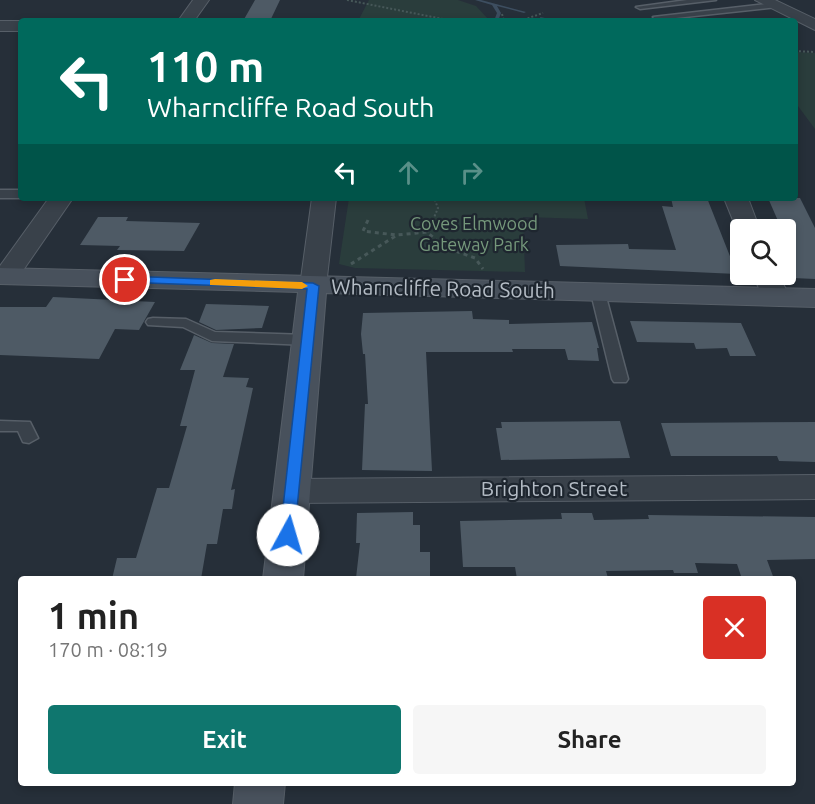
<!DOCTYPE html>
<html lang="en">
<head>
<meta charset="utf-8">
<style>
	body { margin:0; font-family:Ubuntu,sans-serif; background:#f6f6f6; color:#222; height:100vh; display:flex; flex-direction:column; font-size:22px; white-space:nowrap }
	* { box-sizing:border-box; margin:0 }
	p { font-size:20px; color:#767676 }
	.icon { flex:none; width:33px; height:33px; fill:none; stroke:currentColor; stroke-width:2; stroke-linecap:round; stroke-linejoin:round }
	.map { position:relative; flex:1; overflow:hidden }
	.side { position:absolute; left:18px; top:576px; width:778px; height:210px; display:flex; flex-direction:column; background:#fff; border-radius:6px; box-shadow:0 3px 9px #0003 }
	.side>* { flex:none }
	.hud { position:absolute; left:18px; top:18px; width:780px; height:183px; border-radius:6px; box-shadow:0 3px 9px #0003; background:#00695c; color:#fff; overflow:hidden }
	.fabs { position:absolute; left:730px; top:219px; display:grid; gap:12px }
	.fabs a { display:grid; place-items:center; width:66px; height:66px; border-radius:6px; background:#fff; box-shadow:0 3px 9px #0003; font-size:30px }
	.pin { position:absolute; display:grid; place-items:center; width:51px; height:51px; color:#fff; margin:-26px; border:3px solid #fff; border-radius:50%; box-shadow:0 2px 6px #0007 }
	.me { position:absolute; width:66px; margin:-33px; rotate:6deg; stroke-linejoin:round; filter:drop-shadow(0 0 4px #0008) }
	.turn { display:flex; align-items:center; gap:21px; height:126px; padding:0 30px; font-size:27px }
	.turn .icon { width:78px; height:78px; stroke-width:2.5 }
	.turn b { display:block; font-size:42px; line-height:51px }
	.lanes { display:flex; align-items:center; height:57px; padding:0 30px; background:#0003; justify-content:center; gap:30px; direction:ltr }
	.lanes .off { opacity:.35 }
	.round { display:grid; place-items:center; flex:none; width:63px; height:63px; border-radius:6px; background:#f6f6f6 }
	.overview { display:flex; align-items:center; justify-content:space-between; height:102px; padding:0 30px }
	h1 { font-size:36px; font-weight:700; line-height:45px }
	.primary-button { display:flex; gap:12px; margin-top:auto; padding:12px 30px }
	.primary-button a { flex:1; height:69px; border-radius:6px; background:#0f766e; color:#fff; font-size:24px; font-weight:700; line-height:69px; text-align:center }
	.primary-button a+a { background:#f6f6f6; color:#222 }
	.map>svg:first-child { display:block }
</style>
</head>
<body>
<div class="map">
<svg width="815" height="804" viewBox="0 0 815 804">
	<rect width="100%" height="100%" fill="#262f39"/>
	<path fill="#2a3d3c" d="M369,0H458L476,6L490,21H358Z
		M795,52L815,53V129L795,102Z
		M349,198H584L588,219L523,217L525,272L355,268L339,264Z"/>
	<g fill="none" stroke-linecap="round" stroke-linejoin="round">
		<path fill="#3d4e60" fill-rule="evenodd" d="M475,0H481L526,12L524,13L497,6L501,13L498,21H494L497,13L492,5Z
			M540,17L555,20L557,21L541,19Z"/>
	</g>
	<path fill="#4e5a65" d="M255,0H280L270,21H243Z
		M671,198H707L737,274L560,266L556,245L628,244L629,249L676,250L662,206L673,207Z
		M768,198H800L815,228V279L793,278L786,260V230H782Z
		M98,217H128L126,221L200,223L184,251L117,250L120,246L80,245Z
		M53,297L155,302L139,330L115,329L99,359L0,355V307H46Z
		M206,304L269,306L262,328L216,330L199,322Z
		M472,311L473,319L509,320V324L592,322L599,348H597L599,361L568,360L565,349H512L513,352H426L432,471L362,470L365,404H368L365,354H363L361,334L363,313Z
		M630,321L741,323L756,356H730L727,348L696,349L694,343L637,342Z
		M194,335L212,343L234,344L223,377L249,378L246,387L253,388L231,490L235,489L232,509H223L217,544H207L201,579H112L117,558H136L157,488H169L187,426H180L195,370H180Z
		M620,421L630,458L501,460L496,428H502L501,422Z
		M815,422V462L779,461L777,456H671L661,423Z
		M413,512V525H420V552H430V579L356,578L360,543H356L357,513Z
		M561,513H592L594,520L649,519L648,515L815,517V559L767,560L774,579H742L737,564L695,563L698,573H674L673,570L606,571L608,578L552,579H517L515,567H463L460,521L562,519Z"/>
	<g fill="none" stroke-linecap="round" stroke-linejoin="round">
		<defs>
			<path id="lane" d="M687,0H716L640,9L636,7Z
				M774,3L777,7L657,20L653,17Z
				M0,190H21V198H0Z
				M598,289L605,293L628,379L626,382H614L612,379L591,293Z
				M153,318L186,319L215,332L308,335L316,340L308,345L212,341L183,327L148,325L146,322L148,319Z
				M0,421L30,422L38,438L29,443L23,442L18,431H0Z"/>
			<path id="street" d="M193,0H209L194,21H178Z
				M755,0H775L815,19V30Z
				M0,21H21V31H0Z
				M49,198H73L15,282H0V266Z
				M312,198H336L326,286L322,292L313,294L304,292L300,286Z
				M724,198H748L760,230H741L739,235Z
				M753,274H779L789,297L785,303L775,305L765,303Z
				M815,475V499L293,503L281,499L275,491L281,483L293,479Z"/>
			<path id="secondary" d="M0,268L815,289V307L326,293L303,579H263L298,292L0,284Z
				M235,783H285L283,804H233Z"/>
		</defs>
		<use href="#lane" stroke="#575f68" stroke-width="3"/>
		<use href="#street" stroke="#575f68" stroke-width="2"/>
		<use href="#secondary" stroke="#575f68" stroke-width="2"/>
		<path stroke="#475859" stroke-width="2" stroke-dasharray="2 2" stroke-linecap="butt" d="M347,0L453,21
			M502,14L504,21
			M520,21L543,13
			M795,51L815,52
			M433,220L438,208L434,198"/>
		<path stroke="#475859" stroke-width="3" stroke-dasharray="4 4" stroke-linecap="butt" d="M368,220L363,231L396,235
			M427,232L433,218
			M351,264L397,235L427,232L444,247L475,258L483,269"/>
		<use href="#lane" fill="#39414a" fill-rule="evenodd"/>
		<use href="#street" fill="#39414a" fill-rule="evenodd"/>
		<use href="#secondary" fill="#48515c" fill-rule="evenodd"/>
	</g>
	<path fill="#1a73e8" stroke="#114b97" stroke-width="1.5" d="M125,276L313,283L319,286L294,539H282L280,535L307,289L121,282L119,280Z"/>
	<path fill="#f59e0b" d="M215,279L302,282L308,286L302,289L210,285V280Z"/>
	<g text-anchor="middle" stroke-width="4.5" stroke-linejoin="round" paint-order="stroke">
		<g font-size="18" fill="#75987b" stroke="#1e262f">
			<text x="474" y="230">Coves Elmwood<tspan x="474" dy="21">Gateway Park</tspan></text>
		</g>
		<g font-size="21" fill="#b4bcc5" stroke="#1e262f">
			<text transform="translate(443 289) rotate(1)" y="7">Wharncliffe Road South</text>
			<text x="554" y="496">Brighton Street</text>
		</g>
	</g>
</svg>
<div class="fabs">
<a><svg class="icon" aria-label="search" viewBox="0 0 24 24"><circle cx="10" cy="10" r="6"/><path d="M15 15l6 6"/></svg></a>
</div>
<div class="pin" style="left:125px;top:280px;background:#d93025"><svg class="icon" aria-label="arrive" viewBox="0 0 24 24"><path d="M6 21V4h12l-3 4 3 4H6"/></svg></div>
<svg class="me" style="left:288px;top:535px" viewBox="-20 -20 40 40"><circle r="19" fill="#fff"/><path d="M0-13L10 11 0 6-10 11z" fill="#1a73e8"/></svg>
<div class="hud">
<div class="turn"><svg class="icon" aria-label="left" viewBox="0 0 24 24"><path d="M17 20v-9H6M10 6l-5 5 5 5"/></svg><div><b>110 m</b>Wharncliffe Road South</div></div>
<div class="lanes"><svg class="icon" aria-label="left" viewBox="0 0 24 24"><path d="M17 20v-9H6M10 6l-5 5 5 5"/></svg><svg class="icon off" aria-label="ahead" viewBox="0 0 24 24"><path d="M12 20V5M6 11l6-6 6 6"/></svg><svg class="icon off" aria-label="right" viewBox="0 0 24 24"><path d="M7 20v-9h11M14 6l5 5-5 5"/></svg></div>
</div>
<section class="side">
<div class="overview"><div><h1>1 min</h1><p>170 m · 08:19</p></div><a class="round" style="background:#d93025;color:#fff"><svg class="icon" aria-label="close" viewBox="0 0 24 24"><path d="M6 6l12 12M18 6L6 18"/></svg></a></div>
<div class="primary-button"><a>Exit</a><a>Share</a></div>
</section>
</div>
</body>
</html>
